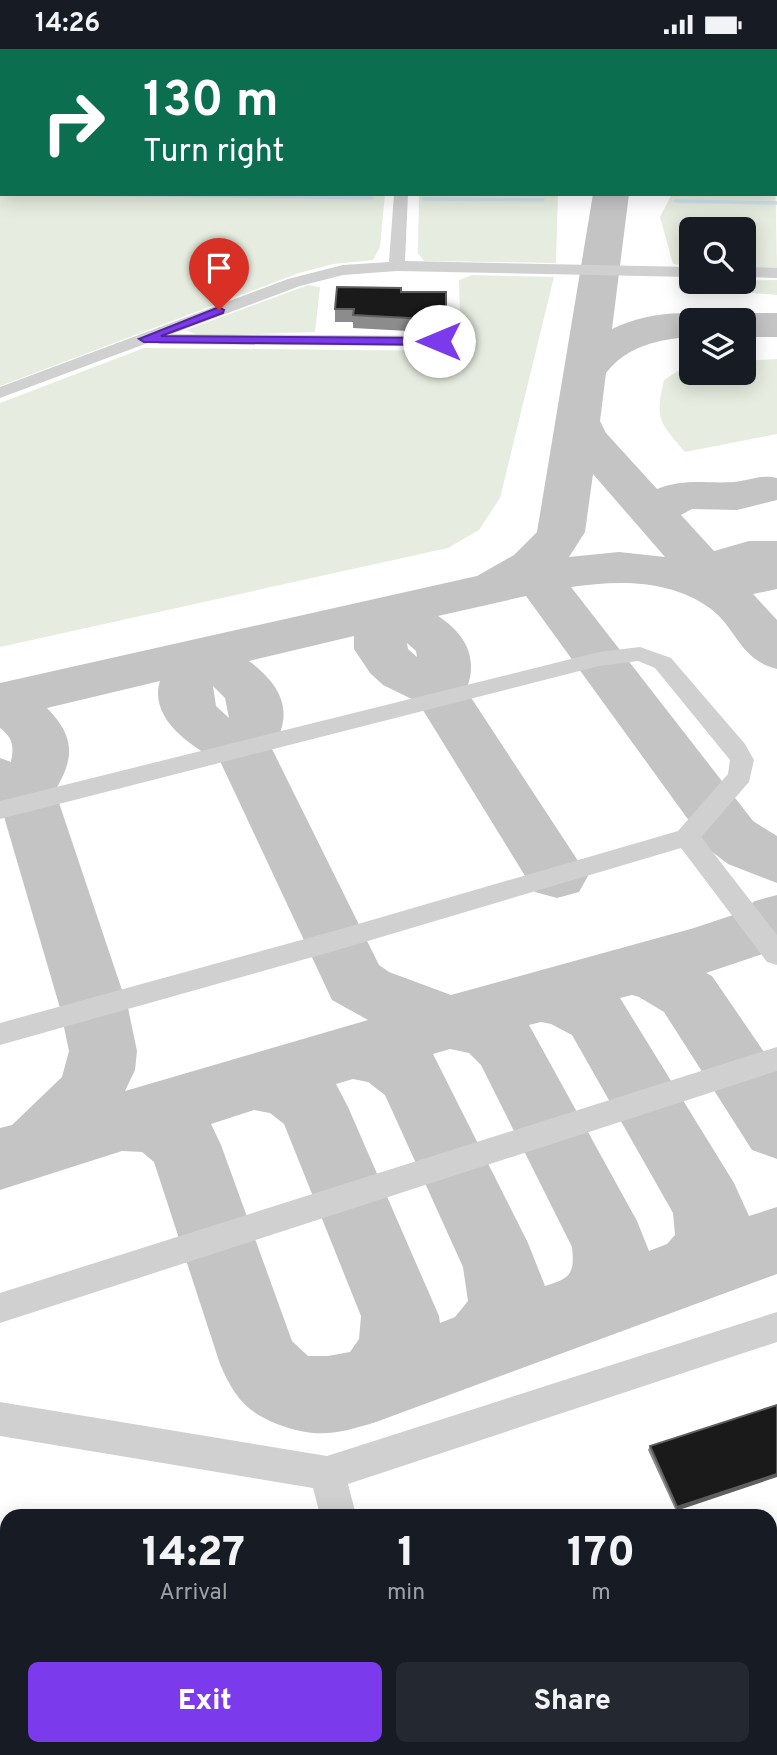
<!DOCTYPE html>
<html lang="en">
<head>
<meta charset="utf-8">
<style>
	body { margin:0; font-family:Overpass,sans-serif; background:#242831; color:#f1f3f6; height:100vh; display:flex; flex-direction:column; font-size:26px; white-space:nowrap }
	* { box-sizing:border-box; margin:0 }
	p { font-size:23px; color:#9ea1a6 }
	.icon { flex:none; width:38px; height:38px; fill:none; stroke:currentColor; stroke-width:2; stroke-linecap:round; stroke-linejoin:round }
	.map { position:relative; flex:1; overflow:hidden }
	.details { position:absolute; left:0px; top:1460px; width:777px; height:247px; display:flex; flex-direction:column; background:#171b24; border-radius:21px 21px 0 0; box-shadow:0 4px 18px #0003 }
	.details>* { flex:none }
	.banner { position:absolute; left:0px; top:0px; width:777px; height:147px; box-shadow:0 4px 18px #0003; background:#0b6e4f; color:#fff; overflow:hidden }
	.buttons { position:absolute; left:679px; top:168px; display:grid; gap:14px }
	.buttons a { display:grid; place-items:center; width:77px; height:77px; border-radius:10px; background:#171b24; box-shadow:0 4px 18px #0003; font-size:35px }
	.pin { position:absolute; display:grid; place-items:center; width:60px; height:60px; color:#fff; margin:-72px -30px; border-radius:50% 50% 50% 0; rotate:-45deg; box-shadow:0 0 7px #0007 }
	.pin .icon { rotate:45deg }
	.me { position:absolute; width:77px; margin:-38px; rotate:270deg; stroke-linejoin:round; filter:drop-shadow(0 0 5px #0008) }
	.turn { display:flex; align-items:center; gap:24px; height:147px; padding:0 28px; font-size:32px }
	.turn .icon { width:91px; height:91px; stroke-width:2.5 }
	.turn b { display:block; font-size:49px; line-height:60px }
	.eta { display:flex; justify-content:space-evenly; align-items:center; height:119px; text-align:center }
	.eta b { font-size:42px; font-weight:800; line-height:49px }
	.cta { display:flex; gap:14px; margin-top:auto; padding:14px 28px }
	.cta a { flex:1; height:80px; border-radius:10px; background:#7c3aed; color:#fff; font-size:28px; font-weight:800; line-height:80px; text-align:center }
	.cta a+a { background:#242831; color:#f1f3f6 }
	.status { display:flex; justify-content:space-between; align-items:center; height:49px; padding:0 35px; background:#171b24; direction:ltr }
	.status svg { height:19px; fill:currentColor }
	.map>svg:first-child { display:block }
</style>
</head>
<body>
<div class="status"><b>14:26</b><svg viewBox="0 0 49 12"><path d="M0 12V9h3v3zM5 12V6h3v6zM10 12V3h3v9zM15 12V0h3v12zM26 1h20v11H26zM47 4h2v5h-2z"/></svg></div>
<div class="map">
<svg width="777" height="1706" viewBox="0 0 777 1706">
	<rect width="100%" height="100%" fill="#fff"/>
	<path fill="#e6ecdf" d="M44,0H394V2H32Z
		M0,110L2,145H385L380,198L373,211L333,215L299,224L0,337Z
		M775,118L777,220L744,219V180H691V218L673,215L660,168L672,145H775Z
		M419,145H558L556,214L424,212L418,204Z
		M472,226L554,228L500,449L479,481L448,499L0,598V354L144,299L461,302L459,231Z
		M683,229H691V233L777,231V246C745,243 713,243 683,229Z
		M308,236L320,238L315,283L200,287L186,281Z
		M777,310V385L685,403C659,372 655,371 664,331L681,320L691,317V324H744V312Z"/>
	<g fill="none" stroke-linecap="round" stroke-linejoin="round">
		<path stroke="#cfe2ee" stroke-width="3.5" d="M82,145L372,149
			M424,150L543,151
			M675,152L777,154"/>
		<path fill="#c4c4c4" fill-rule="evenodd" d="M569,0H599V2H569Z
			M777,62V82L775,83V63Z
			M0,71H2V92H0Z
			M593,145H629L612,280C639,267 676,260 705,267L708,271H691V288C659,290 627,297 606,324L600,372L606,384L657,440C686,429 705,435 734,433C750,432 760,425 777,429V451L737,461L692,460L681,466L714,502L749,492H777V540L753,545L777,571V620C739,610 738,581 711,560C671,530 618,531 571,538L753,772L777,787V834L728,815L711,802L526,547L438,567C466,585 479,610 466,641L588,827L579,843L557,849L535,843L418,653L383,636L370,624L354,600V587L249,612C282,637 295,663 272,700L379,916L389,923L451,946L694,879L736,865L755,852L777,846V900L706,924L712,927L777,1022V1110L752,1101L664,963L639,948L632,946L620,949L734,1134L749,1167L777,1158V1225L376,1373C337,1385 316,1390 277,1375C245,1363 233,1345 220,1315L154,1113L142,1103L122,1102L0,1141V1079L12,1076L62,1028L69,1002L60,959L0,754V709L11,713C14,697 13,689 0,679V634L477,527L514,506L537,483ZM593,425L665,508L619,503L569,508L585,483ZM407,594L416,602L417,608L408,600ZM160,632C148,669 192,699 220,712L332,951L368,971L125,1042L135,1021L137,1002L128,959L55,742C75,708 75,688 47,659ZM213,637L225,649L229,669L216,657ZM541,973L551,975L572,986L673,1164L675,1186L667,1195L649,1202L637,1172L529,976ZM450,1000L469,1004L481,1016L572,1198C575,1226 570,1229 545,1237L528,1194L433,1005ZM353,1030L368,1033L385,1046L463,1218L468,1252L455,1268L440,1274L439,1267L348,1058L336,1035ZM254,1061L270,1064L284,1075L361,1267L359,1290L350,1303L328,1307H308L292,1292L221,1096L211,1075Z
			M744,264H777V288H744V271H727L730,267Z"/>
		<path fill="#d0d0d0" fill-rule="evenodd" d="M404,0H416L403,2Z
			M394,145H408L405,212L691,218V228L397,222L343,226L300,237L172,285L439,287L448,292L439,297L160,295L153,292L0,349V338L288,230L343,216L389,213Z
			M744,218L777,219V229L744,228Z
			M640,598L671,609L745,695L754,711L749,733L701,788L777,886V916L767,913L681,799L334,902L0,996V974L334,882L678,782L728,725L730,711L655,619L638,612L599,617L0,770V752L599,603Z
			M777,998V1022L0,1274V1244Z
			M777,1263V1293L348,1435L356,1466H320L313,1439L0,1387V1353L327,1407Z
			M379,1699H419L420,1706H380Z"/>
	</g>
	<path fill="#8c8c8c" d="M401,243H446L445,284L353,279V273H335V260Z
		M777,1356L676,1462L648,1401L650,1397Z"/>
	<path fill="#5f5f5f" d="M777,1425V1428L676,1462L677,1458Z
		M777,1615V1618L770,1620V1617Z
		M130,1699H139L137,1706H128Z"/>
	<path fill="#1a1a1a" stroke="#5f5f5f" stroke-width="2" d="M337,238L401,239V243H446V271L353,266L354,260H335Z
		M777,1356V1425L677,1458L650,1397Z
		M777,1537V1615L770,1617V1539Z
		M0,1637L7,1638V1699H130L128,1706H0Z"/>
	<path fill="#7c3aed" stroke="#51269a" stroke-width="2" d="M219,258L224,261L223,264L161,287L439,289L444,292L439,296L144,293L139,290Z"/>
</svg>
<div class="buttons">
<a><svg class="icon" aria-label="search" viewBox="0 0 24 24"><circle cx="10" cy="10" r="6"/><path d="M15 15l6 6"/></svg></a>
<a><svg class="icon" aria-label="layers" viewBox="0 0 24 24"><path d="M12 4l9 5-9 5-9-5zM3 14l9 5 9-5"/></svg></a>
</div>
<div class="pin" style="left:219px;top:261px;background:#d93025"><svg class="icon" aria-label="arrive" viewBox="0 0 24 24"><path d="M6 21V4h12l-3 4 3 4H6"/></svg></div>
<svg class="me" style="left:439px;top:292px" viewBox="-20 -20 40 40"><circle r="19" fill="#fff"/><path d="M0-13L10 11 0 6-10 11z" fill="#7c3aed"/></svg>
<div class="banner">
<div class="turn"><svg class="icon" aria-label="right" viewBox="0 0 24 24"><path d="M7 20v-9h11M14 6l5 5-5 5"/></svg><div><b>130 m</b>Turn right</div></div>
</div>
<section class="details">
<div class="eta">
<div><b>14:27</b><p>Arrival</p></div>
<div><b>1</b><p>min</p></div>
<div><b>170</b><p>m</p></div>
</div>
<div class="cta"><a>Exit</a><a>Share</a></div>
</section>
</div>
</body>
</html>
